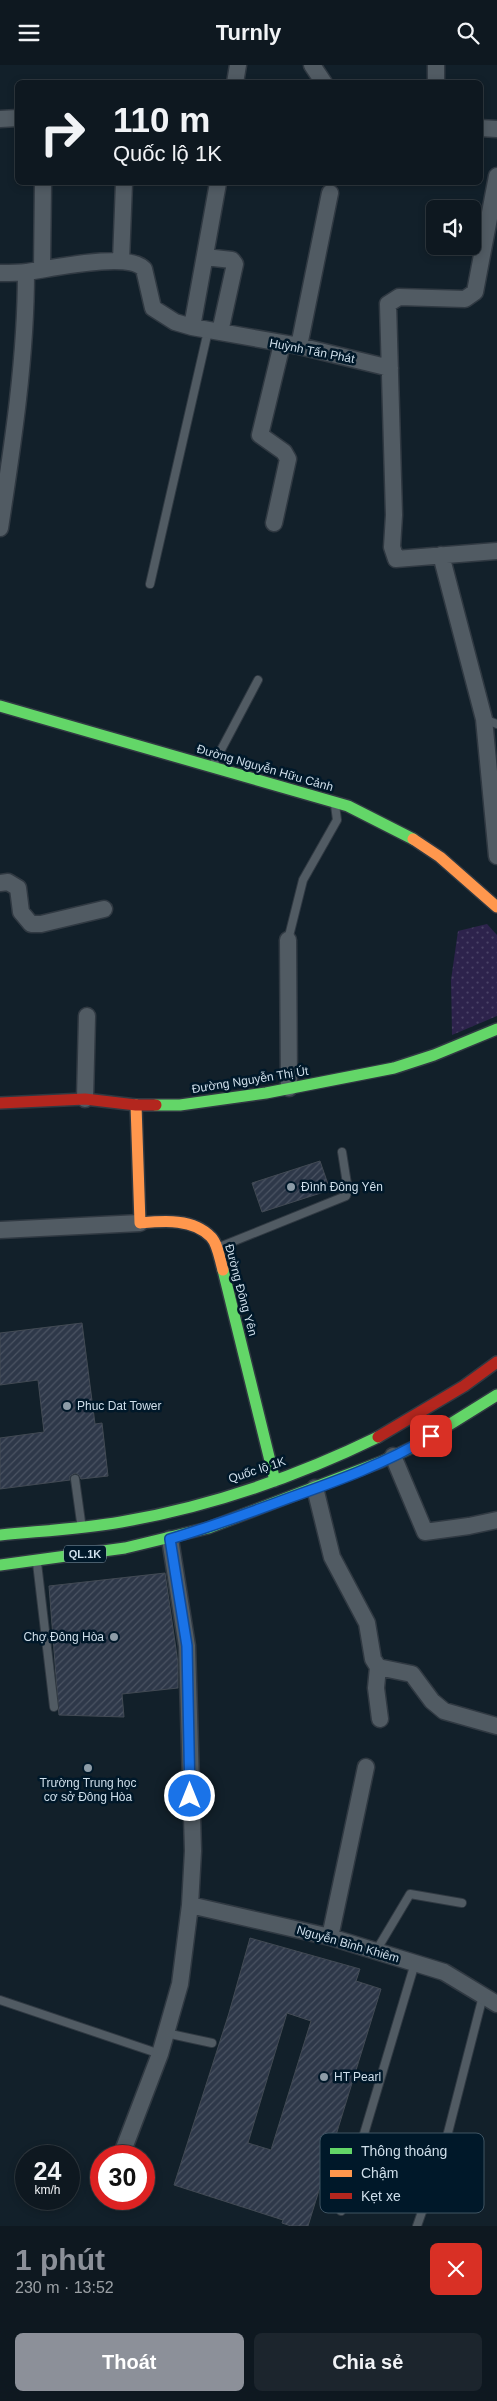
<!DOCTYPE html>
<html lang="vi">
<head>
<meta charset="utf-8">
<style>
	body { margin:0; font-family:Arial,sans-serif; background:#1c252d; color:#f1f3f6; height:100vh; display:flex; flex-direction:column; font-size:19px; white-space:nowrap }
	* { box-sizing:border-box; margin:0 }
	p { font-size:16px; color:#9ba0a5 }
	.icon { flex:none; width:28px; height:28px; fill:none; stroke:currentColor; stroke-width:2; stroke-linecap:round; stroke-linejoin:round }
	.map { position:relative; height:2161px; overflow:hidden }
	.details { display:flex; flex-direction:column; background:#0e1820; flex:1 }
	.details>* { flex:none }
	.guide { position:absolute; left:15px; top:15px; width:468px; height:105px; border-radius:8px; box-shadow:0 2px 8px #0003,0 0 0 1px #2e373e; background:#0e1820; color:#f1f3f6; overflow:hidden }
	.buttons { position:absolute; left:426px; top:135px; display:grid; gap:10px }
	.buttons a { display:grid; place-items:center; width:55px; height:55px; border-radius:8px; background:#0e1820; box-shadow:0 2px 8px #0003,0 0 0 1px #2e373e; font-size:25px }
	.speed { position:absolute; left:15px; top:2080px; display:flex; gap:10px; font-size:25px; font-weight:700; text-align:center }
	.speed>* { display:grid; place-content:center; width:65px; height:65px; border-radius:50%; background:#0e1820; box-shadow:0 2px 8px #0003,0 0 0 1px #2e373e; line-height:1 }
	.speed small { font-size:12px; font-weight:400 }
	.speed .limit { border:8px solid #d22; background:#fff; color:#111 }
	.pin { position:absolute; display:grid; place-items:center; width:42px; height:42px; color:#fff; margin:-21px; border-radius:10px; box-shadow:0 2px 8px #0006 }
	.me { position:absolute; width:55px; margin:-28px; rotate:0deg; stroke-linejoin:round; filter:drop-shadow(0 0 4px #0008) }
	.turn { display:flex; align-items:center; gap:18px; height:105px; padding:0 15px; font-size:22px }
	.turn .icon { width:65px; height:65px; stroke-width:2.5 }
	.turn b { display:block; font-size:35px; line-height:42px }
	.round { display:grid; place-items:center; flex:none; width:52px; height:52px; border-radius:8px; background:#1c252d }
	.head { display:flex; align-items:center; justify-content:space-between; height:85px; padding:0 15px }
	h1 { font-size:30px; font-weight:600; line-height:38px; color:#8c9099 }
	.primary-button { display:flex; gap:10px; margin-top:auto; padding:10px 15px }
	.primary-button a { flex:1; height:58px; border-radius:8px; background:#8c9099; color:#fff; font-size:20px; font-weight:600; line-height:58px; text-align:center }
	.primary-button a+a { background:#1c252d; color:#f1f3f6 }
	header { display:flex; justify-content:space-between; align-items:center; height:65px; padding:0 15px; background:#0e1820; font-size:22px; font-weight:600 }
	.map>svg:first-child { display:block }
</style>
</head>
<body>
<header><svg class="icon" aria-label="menu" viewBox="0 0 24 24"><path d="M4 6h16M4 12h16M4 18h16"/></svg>Turnly<svg class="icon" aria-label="search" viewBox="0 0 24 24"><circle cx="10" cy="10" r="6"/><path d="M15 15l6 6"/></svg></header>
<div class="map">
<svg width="497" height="2161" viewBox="0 0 497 2161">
	<defs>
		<pattern id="park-dots" width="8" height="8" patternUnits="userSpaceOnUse" patternTransform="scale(1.25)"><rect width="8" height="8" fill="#2d234c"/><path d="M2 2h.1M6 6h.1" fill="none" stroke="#4a4266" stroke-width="1.8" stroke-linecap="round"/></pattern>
		<pattern id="building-hatch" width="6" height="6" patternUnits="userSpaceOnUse" patternTransform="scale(1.25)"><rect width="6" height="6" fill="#2e3849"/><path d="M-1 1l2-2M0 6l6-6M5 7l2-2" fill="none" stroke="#4b5463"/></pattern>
	</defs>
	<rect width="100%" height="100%" fill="#12202a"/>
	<path fill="url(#park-dots)" d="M487,859L497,870V951L452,970L451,915L458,866Z"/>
	<path fill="url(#building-hatch)" stroke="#424a54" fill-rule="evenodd" d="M320,1096L330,1125L262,1147L252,1118Z
		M82,1258L95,1359L102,1358L108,1411L81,1414L79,1410L75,1408L70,1411V1415L0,1424V1373L44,1367L38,1315L0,1320V1268Z
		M165,1508L178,1598V1623L122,1629L124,1652L59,1650L49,1521Z
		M250,1873L360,1904L356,1916L381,1924L308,2161H291L282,2158L283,2155L174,2120L229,1948ZM287,1948L311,1956L271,2085L248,2078Z"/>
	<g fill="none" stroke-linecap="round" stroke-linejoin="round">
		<defs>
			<path id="lane" d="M150,519L208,266
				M484,654L497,659
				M213,700L258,615
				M288,875L303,815L337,755L335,740
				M217,1183L346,1131L348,1125L342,1087
				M75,1414L81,1457
				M37,1498L54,1642
				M376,1886L410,1829L462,1838
				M0,1935L160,1989
				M166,1968L212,1978
				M341,2146L415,1898
				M417,2161L443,2087L483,1931"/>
			<path id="street" d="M312,0L324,18
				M436,0V15
				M235,18L238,0
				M0,54L18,53
				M480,63L497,64
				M497,111L475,227L465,234L399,232L388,239L394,450L392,482L396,494L497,486
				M205,192L232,195L235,199L220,267
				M121,196L124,118
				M42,204L43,118
				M0,208C9,208 18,208 27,207C50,204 128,186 144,204L153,243L175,257L192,262L299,281L390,303
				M192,262L218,118
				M299,281L330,128
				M274,458L288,394L284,387L260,370L282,279
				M0,463C13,378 26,293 26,207
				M441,490L484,654L497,791
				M0,818L8,817L18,823L21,847L31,859H41L104,844
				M288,875L289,1023
				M85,1034L87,951
				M0,1165L140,1158
				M393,1391L425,1467L469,1461L497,1455
				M315,1423L332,1492L367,1558L373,1594L378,1602L412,1609L432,1636L444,1646L497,1661
				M170,1474L187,1581L193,1786L190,1840L330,1872L444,1907L497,1939
				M378,1602L376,1623L380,1654
				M330,1872L366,1702
				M121,2091L160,1989L180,1919L190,1840"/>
			<path id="fast" d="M0,641L348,741L413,774
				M156,1040H180L266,1028L394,1003L434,990L497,964
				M223,1205L275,1416
				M0,1470C40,1466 81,1464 121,1457C208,1442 298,1411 378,1372
				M0,1500L125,1483L208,1463L381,1397L415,1381L497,1330"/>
			<path id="slow" d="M413,774L440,792L497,842
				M136,1040L140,1158C163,1156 193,1153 211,1172C218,1179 220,1196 223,1205"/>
			<path id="jam" d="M0,1038L85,1034L136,1040H156
				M378,1372L464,1321L497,1297"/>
		</defs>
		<use href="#lane" stroke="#303942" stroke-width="10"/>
		<use href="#street" stroke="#303942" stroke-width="19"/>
		<use href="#fast" stroke="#303942" stroke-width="14"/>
		<use href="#slow" stroke="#303942" stroke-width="14"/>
		<use href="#jam" stroke="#303942" stroke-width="14"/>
		<use href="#lane" stroke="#515b63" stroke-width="8"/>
		<use href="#street" stroke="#515b63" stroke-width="16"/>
		<use href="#fast" stroke="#63d668" stroke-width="11"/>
		<use href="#slow" stroke="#ff974d" stroke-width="11"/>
		<use href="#jam" stroke="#b3261e" stroke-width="11"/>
	</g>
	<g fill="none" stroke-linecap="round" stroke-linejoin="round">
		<defs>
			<path id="route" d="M190,1731L187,1581L170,1474C210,1462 249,1448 289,1433C337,1416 387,1398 431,1371"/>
		</defs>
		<use href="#route" stroke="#114b97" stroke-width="12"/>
		<use href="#route" stroke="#1a73e8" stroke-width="9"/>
	</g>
	<g fill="#8d9ca7" stroke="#001829" stroke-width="2">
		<circle cx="291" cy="1122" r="5"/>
		<circle cx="67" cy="1341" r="5"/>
		<circle cx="114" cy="1572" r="5"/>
		<circle cx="88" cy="1703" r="5"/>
		<circle cx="324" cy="2012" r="5"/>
	</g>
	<g text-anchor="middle" stroke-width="5" stroke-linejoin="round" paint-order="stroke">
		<rect fill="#001829" stroke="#91a3b1" stroke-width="1" x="64" y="1480.5" width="42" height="17" rx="4"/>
		<g font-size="11" font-weight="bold" fill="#cfdfeb">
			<text x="85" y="1493">QL.1K</text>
		</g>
		<g font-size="12" fill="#cfdfeb" stroke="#001829">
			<text transform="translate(312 286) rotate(11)" y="4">Huỳnh Tấn Phát</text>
			<text transform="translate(265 703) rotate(16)" y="4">Đường Nguyễn Hữu Cảnh</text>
			<text transform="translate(250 1015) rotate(-9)" y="4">Đường Nguyễn Thị Út</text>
			<text transform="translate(241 1225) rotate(75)" y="4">Đường Đông Yên</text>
			<text transform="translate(257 1405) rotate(-18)" y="4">Quốc lộ 1K</text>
			<text transform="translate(348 1879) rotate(16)" y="4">Nguyễn Bỉnh Khiêm</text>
		</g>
		<g font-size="12" fill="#cfdfeb" stroke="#001829" text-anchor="start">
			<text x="301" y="1126">Đình Đông Yên</text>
			<text x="77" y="1345">Phuc Dat Tower</text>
			<text x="104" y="1576" text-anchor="end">Chợ Đông Hòa</text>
			<text x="88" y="1722" text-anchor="middle">Trường Trung học<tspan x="88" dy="14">cơ sở Đông Hòa</tspan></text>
			<text x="334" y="2016">HT Pearl</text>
		</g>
	</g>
	<rect x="320" y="2068" width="164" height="80" rx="8" fill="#001829" stroke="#3e5463" stroke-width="1"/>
	<rect x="330" y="2083" width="22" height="6" fill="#63d668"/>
	<rect x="330" y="2105" width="22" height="7" fill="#ff974d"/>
	<rect x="330" y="2128" width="22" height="6" fill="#b3261e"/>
	<g font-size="14" fill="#cfdfeb">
		<text x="361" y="2091">Thông thoáng</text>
		<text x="361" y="2113">Chậm</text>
		<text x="361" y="2136">Kẹt xe</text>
	</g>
</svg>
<div class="buttons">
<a><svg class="icon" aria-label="sound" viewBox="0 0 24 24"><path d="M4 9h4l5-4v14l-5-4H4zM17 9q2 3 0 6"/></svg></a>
</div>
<div class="speed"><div>24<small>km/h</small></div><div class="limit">30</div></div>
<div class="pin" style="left:431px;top:1371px;background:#d93025"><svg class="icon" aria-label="arrive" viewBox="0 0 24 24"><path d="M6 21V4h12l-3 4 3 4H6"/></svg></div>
<svg class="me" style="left:190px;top:1731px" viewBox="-20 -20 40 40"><circle r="17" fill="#1a73e8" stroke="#fff" stroke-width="3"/><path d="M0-11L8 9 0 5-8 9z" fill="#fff"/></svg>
<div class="guide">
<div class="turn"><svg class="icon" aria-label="right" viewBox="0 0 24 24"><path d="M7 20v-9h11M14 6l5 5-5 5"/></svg><div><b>110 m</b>Quốc lộ 1K</div></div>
</div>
</div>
<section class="details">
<div class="head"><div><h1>1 phút</h1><p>230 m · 13:52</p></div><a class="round" style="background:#d93025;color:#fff"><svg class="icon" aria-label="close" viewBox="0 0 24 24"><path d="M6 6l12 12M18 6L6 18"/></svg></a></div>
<div class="primary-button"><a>Thoát</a><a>Chia sẻ</a></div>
</section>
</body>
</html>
